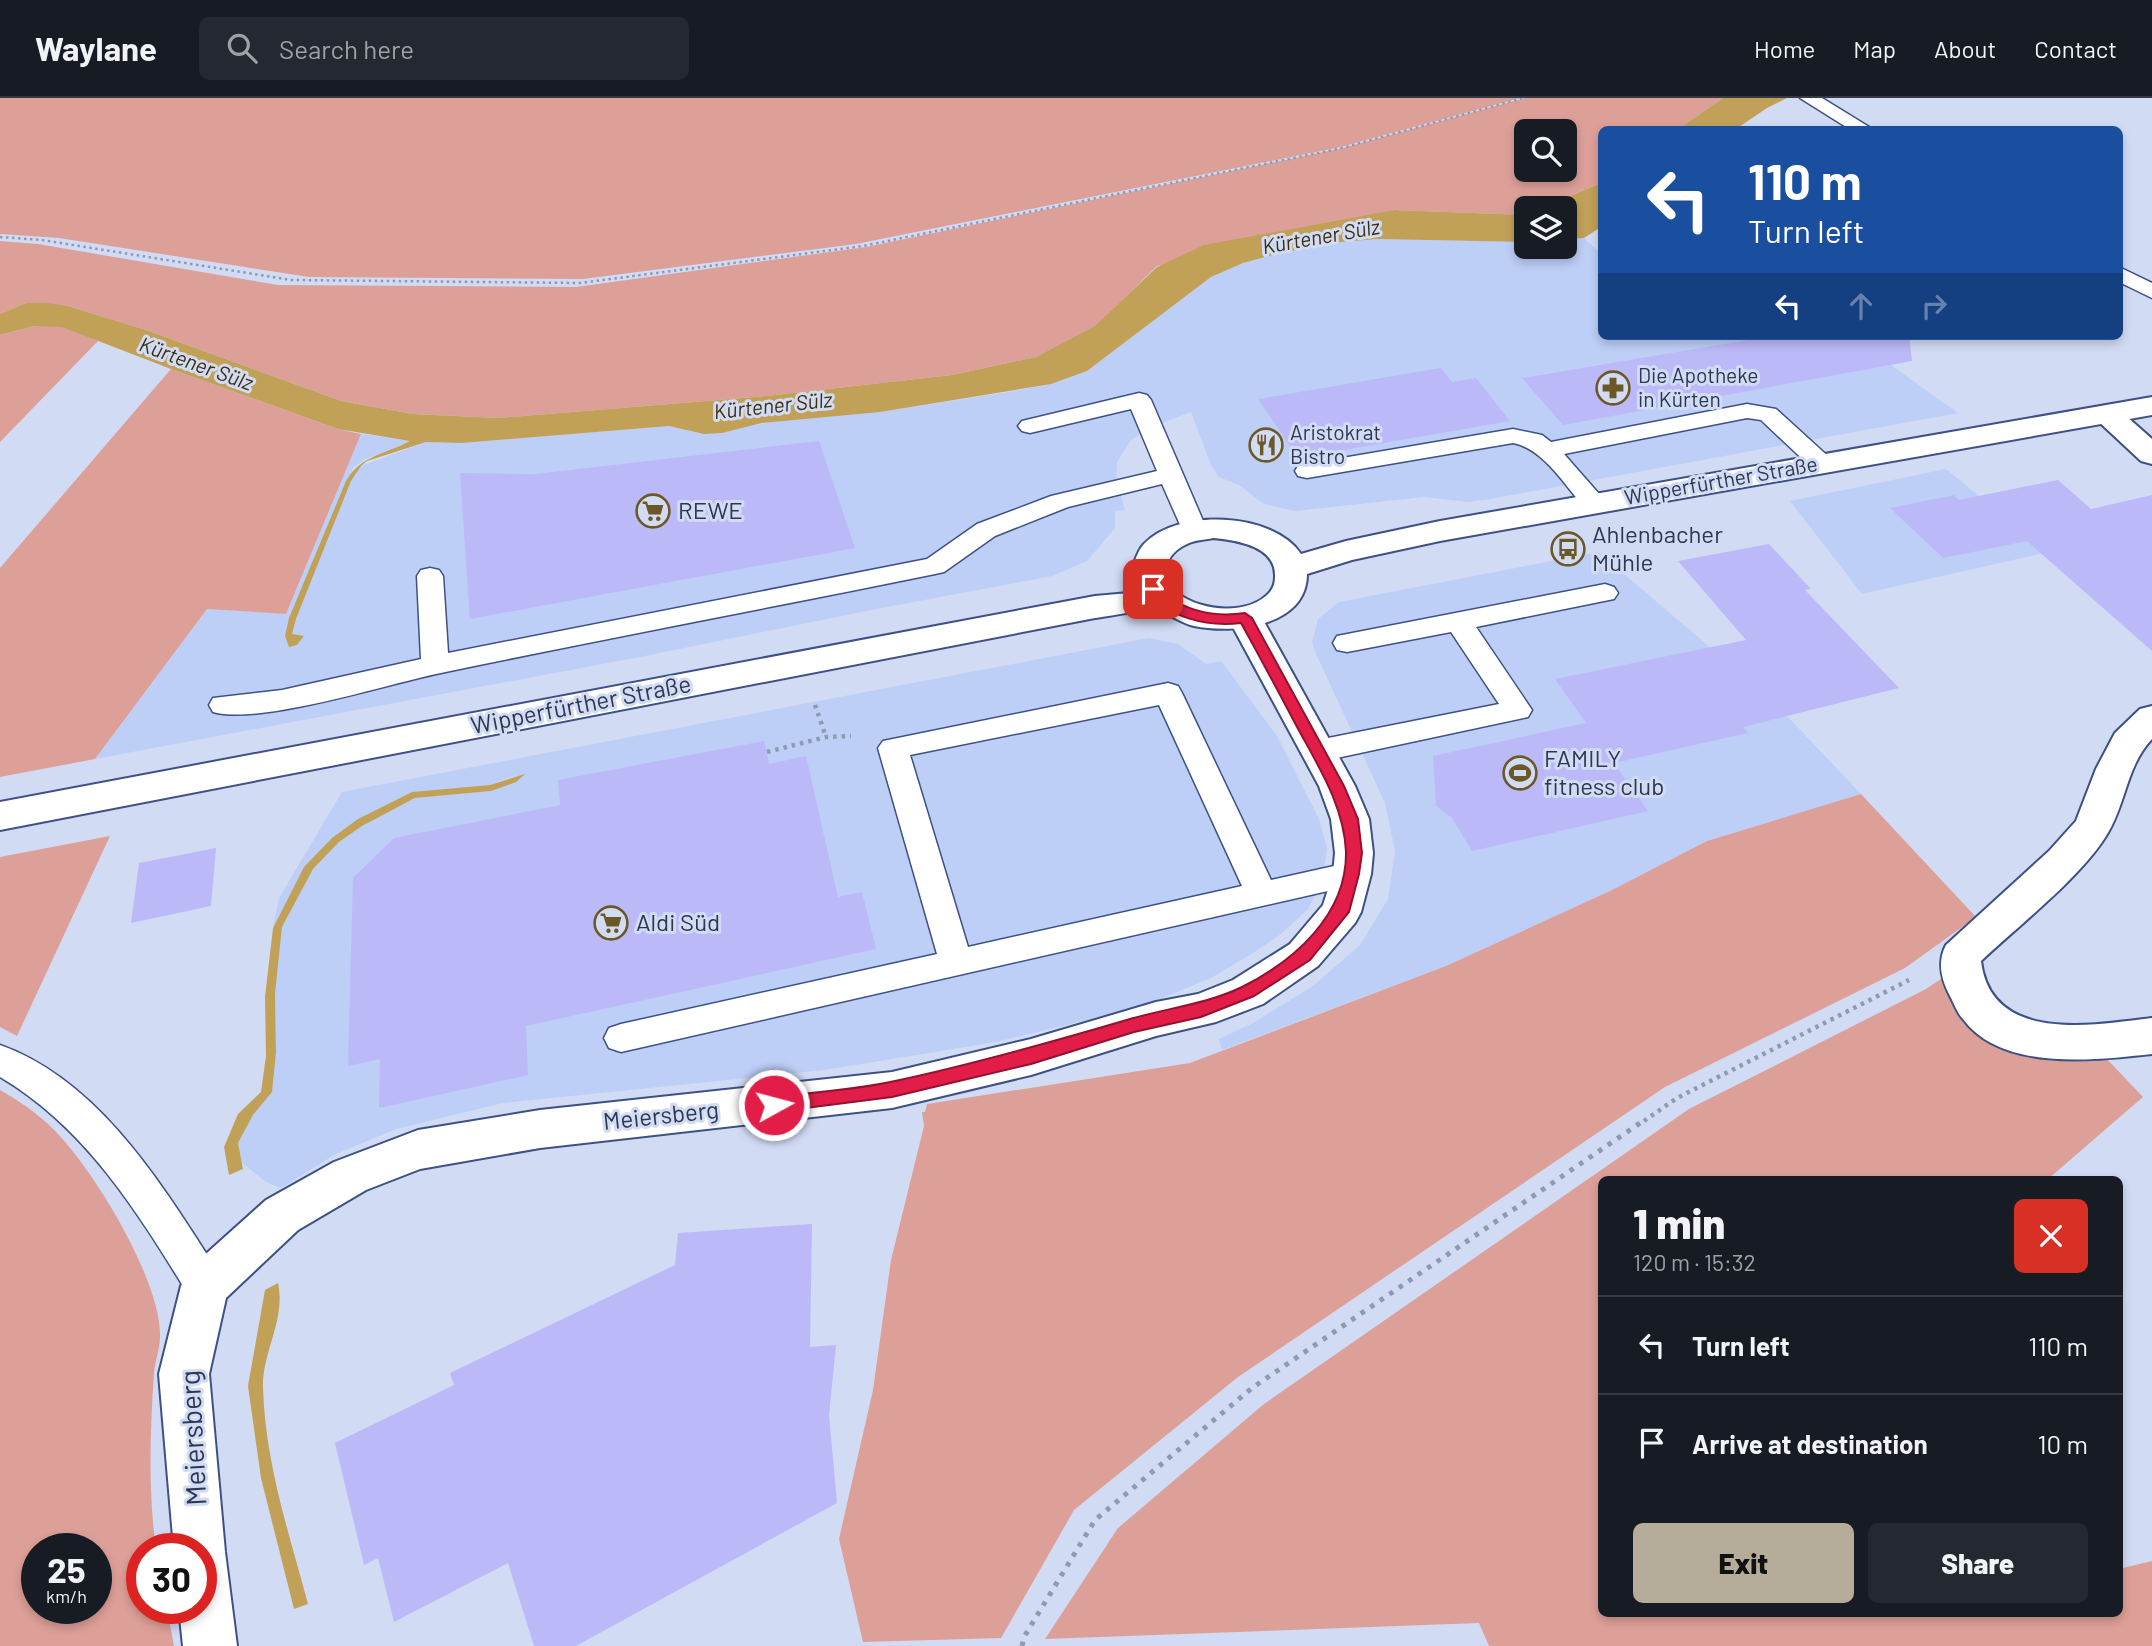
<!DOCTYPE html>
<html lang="en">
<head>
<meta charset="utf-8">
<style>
	body { margin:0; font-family:Barlow,sans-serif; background:#242831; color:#f1f3f6; height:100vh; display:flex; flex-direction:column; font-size:26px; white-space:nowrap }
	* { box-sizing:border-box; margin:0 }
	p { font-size:23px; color:#9ea1a6 }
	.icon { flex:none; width:38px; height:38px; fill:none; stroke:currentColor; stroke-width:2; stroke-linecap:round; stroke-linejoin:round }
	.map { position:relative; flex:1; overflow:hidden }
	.drawer { position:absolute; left:1598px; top:1078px; width:525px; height:441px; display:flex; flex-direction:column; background:#171b24; border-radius:10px; box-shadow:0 4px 10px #0003 }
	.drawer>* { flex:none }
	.hud { position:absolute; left:1598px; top:28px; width:525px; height:214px; border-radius:10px; box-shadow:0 4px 10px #0003; background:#1a4fa0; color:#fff; overflow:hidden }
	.buttons { position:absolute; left:1514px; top:21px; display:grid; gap:14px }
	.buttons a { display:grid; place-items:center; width:63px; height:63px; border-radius:10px; background:#171b24; box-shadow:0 4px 10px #0003; font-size:35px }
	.speed { position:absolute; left:21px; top:1435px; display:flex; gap:14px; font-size:35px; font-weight:700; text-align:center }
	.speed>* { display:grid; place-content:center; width:91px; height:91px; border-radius:50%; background:#171b24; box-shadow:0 4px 10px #0003; line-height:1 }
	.speed small { font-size:18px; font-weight:400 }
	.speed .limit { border:10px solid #d22; background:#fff; color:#111 }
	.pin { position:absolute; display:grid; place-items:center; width:60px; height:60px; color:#fff; margin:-30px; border-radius:14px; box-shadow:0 4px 10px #0006 }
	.me { position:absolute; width:77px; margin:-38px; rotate:83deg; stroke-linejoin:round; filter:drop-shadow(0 0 5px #0008) }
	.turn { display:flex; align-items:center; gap:24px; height:147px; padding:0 35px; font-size:32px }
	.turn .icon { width:91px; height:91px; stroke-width:2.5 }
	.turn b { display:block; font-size:49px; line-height:60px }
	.lanes { display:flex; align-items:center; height:66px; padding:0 35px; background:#0003; justify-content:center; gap:35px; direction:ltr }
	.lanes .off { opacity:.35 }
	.round { display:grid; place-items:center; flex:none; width:74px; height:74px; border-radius:10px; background:#242831 }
	.head { display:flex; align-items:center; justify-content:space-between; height:119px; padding:0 35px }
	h1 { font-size:42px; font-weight:800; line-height:52px }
	.action { display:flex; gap:14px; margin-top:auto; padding:14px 35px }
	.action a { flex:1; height:80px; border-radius:10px; background:#b5ad99; color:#111; font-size:28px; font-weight:800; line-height:80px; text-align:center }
	.action a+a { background:#242831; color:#f1f3f6 }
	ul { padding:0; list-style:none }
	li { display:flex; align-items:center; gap:21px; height:98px; padding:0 35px; border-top:2px solid #363941 }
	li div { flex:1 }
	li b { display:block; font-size:26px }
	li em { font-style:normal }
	header { display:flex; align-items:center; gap:42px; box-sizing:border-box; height:98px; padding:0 35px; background:#171b24; border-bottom:2px solid #363941 }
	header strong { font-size:33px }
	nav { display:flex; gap:38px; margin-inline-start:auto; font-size:24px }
	.search { width:490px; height:63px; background:#242831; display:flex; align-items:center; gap:18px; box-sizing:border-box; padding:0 24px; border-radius:10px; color:#9ea1a6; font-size:26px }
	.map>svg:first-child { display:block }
</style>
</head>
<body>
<header>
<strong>Waylane</strong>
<div class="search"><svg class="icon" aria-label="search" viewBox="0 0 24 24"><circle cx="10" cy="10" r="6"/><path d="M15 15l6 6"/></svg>Search here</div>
<nav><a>Home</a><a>Map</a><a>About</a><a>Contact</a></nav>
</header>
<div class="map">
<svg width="2152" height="1548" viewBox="0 0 2152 1548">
	<rect width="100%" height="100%" fill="#d1dbf4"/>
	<path fill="#bdcff7" d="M1584,140L1601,156V238H1850L1958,315L1490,401L1468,404L1424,399L1295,413L1264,406L1239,387L1219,379L1211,367L1191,314L1152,329L1131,342L1117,364L1116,381L1125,412L1115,413V430L1087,463L1052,478L876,511L640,559L95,661L207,511L286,516L361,336L412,343L365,361L353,370L285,538L297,547L303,539L292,536L296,521L351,383L361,368L426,344L462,345L669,328L704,336L795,320L880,314L1009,294L1051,286L1087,273L1211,179L1243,165L1280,155L1341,144L1377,141L1526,144V149H1564L1565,141Z
		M1946,371L2048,454L1862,496L1790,403Z
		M1598,454L1771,601L1861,696L1707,743L1610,793L1446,868L1222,952L1219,941L1253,925L1313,888L1360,847L1388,801L1395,753L1385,705L1316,556L1312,544L1318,521L1339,504Z
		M1149,540L1178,546L1206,566L1221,563L1277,638L1319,721L1327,751L1323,782L1308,811L1281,836L1253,855L1211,880L1160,901L1095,920L996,944L824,972L503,1005L396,1031L336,1056L281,1090L266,1084L242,1065L238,1045L253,1017L272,994L276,955L275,896L282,829L313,771L339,744L362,728L415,700L491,693L516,677L490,687L412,694L358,721L304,769L273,830L279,800L342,694Z"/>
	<path fill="#dda098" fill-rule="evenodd" d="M0,0H1520L1341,49L856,146L583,181L309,179L59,140L0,136Z
		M1525,0H1723L1678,31L1601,32V85L1542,110H1526L1525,117L1395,112L1157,168L1095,229L1036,259L952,277L766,298L498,320L413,316L341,303L146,232L68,208L26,205L0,216V143L38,146L278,187L576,189L866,149L1343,50ZM1526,33H1564V72H1526Z
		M34,228H62L99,242L0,344V237Z
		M171,271L338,331L361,336L286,516L207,511L95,661L0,679V470Z
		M1861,696L1976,819L1905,870L1665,989L1238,1279L1074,1412L1001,1540L863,1544L839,1441L873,1292L891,1162L924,1028L922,1014H925L927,1006L1190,965L1446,868L1610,793L1707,743Z
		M110,738L17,938L0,929V759Z
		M1944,879L1966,914L2104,958L2143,999L2048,1081L1601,1082V1516H2119V1471L2152,1463V1548H1489L1479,1525L1045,1541L1118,1430L1264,1306L1689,1011L1926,891Z
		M0,992C17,1002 33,1012 48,1026C89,1063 162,1182 160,1239C160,1251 155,1263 154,1275C150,1333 148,1393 156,1451H142V1510H167L174,1548H0ZM37,1451H96V1510H37Z"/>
	<path fill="#c1a158" d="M1723,0H1787L1767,10L1736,31H1678Z
		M1601,85V129L1584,140L1565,141L1564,110H1542Z
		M1395,112L1526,117V144L1377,141L1341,144L1280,155L1243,165L1211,179L1087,273L1051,286L880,314L762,325L722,335L704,336L669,328L462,345L426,344L367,363L361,368L351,383L296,521L292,536L304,538L297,547L289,549L285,538L289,520L346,383C361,357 386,356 410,343L338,331L171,271L62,229L34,228L0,237V216L26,205H48L68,208L146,232L341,303L413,316L498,320L766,298L952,277L1036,259L1095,228L1157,169L1204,147Z
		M525,676L516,684L491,693L415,700L362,728L339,744L313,771L282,829L275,896L276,955L272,994L253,1017L238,1045L243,1071L229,1077L224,1049L238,1016L261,994L266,958L265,899L273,830L304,769L332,740L358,721L412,694L490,687Z
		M278,1185C286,1222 262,1254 263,1290C265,1364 289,1435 308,1506L294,1511L261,1380L248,1288L265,1192Z"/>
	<path fill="#bcb9f8" d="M1772,238H1909L1912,263L1563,327L1522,280Z
		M1441,270L1452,284L1476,280L1510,323L1298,360L1258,301Z
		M819,343L855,450L470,521L460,375L535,376Z
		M2058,382L2091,411L2152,397V553L2027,443L1943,460L1890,410L1954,397L1959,402Z
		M1769,446L1811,491L1805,492L1899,590L1743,629L1748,635L1614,665L1648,713L1472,753L1452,720L1436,708L1433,658L1586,625L1555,581L1746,542L1678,463Z
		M764,643L769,666L806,658L838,799L862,794L876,851L526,928L528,977L379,1010L380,961L348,968L353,780L394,740L560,707L558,682Z
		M216,750L211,808L131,825L139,765Z
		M812,1126L810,1249L836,1247L829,1317L837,1405L576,1548H534L508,1465L394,1524L378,1460L364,1467L335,1345L454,1287L450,1275L675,1167L678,1135Z"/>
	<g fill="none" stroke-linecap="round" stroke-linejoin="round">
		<defs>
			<path id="service" d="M1800,0H1822L1874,32H1851Z
				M2119,169L2152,185V200L2119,184Z
				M1139,295L1147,297L1151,302L1207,432L1203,438L1194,440L1185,438L1162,386L1068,409L995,438L944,474L935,476C769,510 602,541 436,576C385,587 259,627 213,614L209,607L213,600L282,592L421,561L417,478L421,472L430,470L439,472L443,478L448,555L927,461L977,426L1051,398L1157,373L1131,311L1030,335L1022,333L1018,328L1022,323Z
				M1747,306L1776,311L1831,361L1834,366L1831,371L1822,373L1813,371L1761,322L1747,320L1564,356L1607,405L1603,410L1594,413L1585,410C1565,388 1544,351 1513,345L1307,380L1298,378L1295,373L1298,368L1307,366L1513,331L1542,337L1551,344Z
				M1605,486L1614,489L1618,495L1614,501L1476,529L1532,612L1528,619L1318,664L1308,660L1303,653L1308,646L1318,642L1499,606L1451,534L1347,554L1337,552L1333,545L1337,538Z
				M1168,585L1178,588L1182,595L1271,782L1352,764L1363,767L1368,776L1363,785L621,954L609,950L604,940L609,930L621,926L937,856L878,650L883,643ZM1159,607L1242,788L968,849L910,657Z
				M0,947C101,983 164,1090 219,1175L224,1188L219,1201L205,1206L191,1201C140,1118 87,1030 0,979Z"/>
			<path id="minor" d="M2107,307L2117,310L2152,341V366L2141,363L2097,322L2093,316L2097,310Z
				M1245,509L1257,512L1262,520L1355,688L1369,721L1373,755L1371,776L1361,814L1355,825L1318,868L1263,906L1216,924L1156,938L1031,977L892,1010L540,1050L420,1071L366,1092L298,1132L226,1200L209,1276L225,1454L237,1548H183L179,1510H201V1451H174L159,1276L181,1188L188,1172L266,1102L334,1064L418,1032L540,1012L892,974L1031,941L1156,904L1198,896L1233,882L1290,846L1323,807L1333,776L1335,755L1331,721L1319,688L1228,520L1233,512Z
				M2152,608V641C2126,668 2126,707 2106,738C2080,780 2018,828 1981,863C1991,946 2093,927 2152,920V956C2096,962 2002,974 1963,921C1957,915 1954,905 1950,898C1941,881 1937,864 1946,847L2049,753L2076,723L2096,671L2115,635L2140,611Z"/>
			<path id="secondary" d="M2152,299V317L1440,443L1352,462L1307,476C1307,529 1233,536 1194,528C1181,525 1172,517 1160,514C1146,510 1111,518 1095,520L0,732V704L1095,498L1140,494L1132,470C1135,463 1138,452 1144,446C1178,410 1273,414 1301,456L1346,443L1440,423ZM1213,440C1236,442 1276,448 1275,478C1275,484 1274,489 1270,494C1250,517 1202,514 1179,496C1159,480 1163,457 1187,446C1194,442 1205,442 1213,440Z"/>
		</defs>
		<use href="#service" stroke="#3d5184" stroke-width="3"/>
		<use href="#minor" stroke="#3d5184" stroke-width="4"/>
		<use href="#secondary" stroke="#3d5184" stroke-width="4"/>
		<path stroke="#8f99b1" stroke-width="2.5" stroke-dasharray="2.5 3.5" stroke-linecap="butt" d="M0,139L42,142L291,182L580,185L863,148L1342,50L1523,0"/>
		<path stroke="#8f99b1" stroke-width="4.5" stroke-dasharray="3.5 5" stroke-linecap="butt" d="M815,607L826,639
			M767,654L826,639L851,638
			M1644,1023L1677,1000L1909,882"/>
		<path stroke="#8f99b1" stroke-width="5" stroke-dasharray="4.5 7" stroke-linecap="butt" d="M1022,1548L1024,1539L1095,1422L1252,1290L1646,1021"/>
		<use href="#service" fill="#fff" fill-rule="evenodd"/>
		<use href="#minor" fill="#fff" fill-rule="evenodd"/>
		<use href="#secondary" fill="#fff" fill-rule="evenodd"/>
	</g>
	<path fill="#e11d48" stroke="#92132f" stroke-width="2" d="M1153,486C1160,489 1163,496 1170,500C1193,515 1218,519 1245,515L1252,520L1344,688L1358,721L1362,755L1359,776L1349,814L1310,862L1254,898L1201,919L1134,934L1031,966L892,999L774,1014L768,1012L765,1007L768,1001L774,999C814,994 856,992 895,983C975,966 1052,944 1130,921C1168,910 1207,906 1242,889C1294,863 1347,817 1346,754C1344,707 1318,668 1296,627C1278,593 1260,559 1241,525C1207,529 1167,520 1146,491Z"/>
	<defs>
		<symbol id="pharmacy-ring" viewBox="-11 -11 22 22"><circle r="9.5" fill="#d1dbf4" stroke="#6c5827" stroke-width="1.5"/><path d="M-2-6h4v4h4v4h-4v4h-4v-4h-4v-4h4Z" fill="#6c5827"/></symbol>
		<symbol id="restaurant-ring" viewBox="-11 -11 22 22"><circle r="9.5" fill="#d1dbf4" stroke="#6c5827" stroke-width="1.5"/><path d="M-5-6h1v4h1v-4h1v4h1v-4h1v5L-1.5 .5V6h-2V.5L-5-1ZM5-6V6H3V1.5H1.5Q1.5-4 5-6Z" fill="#6c5827"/></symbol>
		<symbol id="supermarket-ring" viewBox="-11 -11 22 22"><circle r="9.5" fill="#d1dbf4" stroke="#6c5827" stroke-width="1.5"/><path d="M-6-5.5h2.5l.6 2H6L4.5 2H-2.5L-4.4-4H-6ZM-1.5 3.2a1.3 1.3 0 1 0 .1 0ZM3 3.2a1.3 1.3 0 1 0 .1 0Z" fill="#6c5827"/></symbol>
		<symbol id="bus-ring" viewBox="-11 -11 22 22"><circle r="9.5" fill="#d1dbf4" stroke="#6c5827" stroke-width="1.5"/><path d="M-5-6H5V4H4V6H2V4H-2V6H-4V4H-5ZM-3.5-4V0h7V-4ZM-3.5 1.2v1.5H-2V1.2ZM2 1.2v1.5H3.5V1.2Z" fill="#6c5827"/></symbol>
		<symbol id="stadium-ring" viewBox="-11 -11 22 22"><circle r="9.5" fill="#d1dbf4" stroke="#6c5827" stroke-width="1.5"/><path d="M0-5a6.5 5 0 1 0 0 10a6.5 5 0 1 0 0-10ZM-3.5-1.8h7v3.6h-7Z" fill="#6c5827"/></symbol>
	</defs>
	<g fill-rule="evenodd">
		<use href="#pharmacy-ring" x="1594" y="271" width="38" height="38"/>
		<use href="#restaurant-ring" x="1247" y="328" width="38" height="38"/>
		<use href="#supermarket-ring" x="634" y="394" width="38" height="38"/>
		<use href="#bus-ring" x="1549" y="432" width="38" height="38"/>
		<use href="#stadium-ring" x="1501" y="656" width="38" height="38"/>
		<use href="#supermarket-ring" x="592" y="806" width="38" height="38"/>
	</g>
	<g text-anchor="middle" stroke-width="6" stroke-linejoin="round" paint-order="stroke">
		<g font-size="21" font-style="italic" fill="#3d2f0e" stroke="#d1dbf4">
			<text transform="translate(1321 139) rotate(-10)" y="7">Kürtener Sülz</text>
			<text transform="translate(196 266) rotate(20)" y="7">Kürtener Sülz</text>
			<text transform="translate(773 308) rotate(-6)" y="7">Kürtener Sülz</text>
		</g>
		<g font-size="21" fill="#2d374f" stroke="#d1dbf4" text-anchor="start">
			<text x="1638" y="285">Die Apotheke<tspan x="1638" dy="24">in Kürten</tspan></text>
			<text x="1290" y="342">Aristokrat<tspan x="1290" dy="24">Bistro</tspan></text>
		</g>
		<g font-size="21" fill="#2d374f" stroke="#d1dbf4">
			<text transform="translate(1721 383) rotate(-10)" y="7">Wipperfürther Straße</text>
		</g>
		<g font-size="24" fill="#2d374f" stroke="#d1dbf4" text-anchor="start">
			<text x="678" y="421">REWE</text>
			<text x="1592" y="445">Ahlenbacher<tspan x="1592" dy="28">Mühle</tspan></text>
			<text x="1544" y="669">FAMILY<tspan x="1544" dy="28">fitness club</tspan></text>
			<text x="636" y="833">Aldi Süd</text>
		</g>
		<g font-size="24" fill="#2d374f" stroke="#d1dbf4">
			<text transform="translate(581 607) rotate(-11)" y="8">Wipperfürther Straße</text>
			<text transform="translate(661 1018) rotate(-6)" y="8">Meiersberg</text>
		</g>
		<g font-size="28" fill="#2d374f" stroke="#d1dbf4">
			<text transform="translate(193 1340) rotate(-93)" y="10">Meiersberg</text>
		</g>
	</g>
</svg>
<div class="buttons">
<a><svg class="icon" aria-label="search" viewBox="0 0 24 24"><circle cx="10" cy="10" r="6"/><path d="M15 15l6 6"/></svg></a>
<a><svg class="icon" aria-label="layers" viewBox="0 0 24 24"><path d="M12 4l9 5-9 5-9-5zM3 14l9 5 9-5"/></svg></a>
</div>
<div class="speed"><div>25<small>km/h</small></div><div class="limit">30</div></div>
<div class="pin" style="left:1153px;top:491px;background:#d93025"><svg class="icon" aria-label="arrive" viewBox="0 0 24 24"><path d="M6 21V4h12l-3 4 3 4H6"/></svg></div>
<svg class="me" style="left:774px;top:1007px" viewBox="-20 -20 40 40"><circle r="17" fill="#e11d48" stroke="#fff" stroke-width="3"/><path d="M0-11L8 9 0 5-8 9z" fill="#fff"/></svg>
<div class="hud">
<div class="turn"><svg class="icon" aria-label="left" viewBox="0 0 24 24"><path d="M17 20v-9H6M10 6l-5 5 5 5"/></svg><div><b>110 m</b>Turn left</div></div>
<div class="lanes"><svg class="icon" aria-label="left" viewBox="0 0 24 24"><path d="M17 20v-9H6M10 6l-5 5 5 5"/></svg><svg class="icon off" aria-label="ahead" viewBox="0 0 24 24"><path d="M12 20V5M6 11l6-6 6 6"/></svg><svg class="icon off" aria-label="right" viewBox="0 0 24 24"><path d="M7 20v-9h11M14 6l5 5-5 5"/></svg></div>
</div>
<section class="drawer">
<div class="head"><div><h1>1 min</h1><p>120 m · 15:32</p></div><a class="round" style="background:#d93025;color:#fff"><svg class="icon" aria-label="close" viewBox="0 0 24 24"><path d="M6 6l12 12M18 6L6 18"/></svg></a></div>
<ul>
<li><svg class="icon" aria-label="left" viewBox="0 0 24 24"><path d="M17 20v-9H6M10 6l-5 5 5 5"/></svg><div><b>Turn left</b></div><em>110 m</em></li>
<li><svg class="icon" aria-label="arrive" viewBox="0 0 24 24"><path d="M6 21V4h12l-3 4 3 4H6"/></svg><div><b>Arrive at destination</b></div><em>10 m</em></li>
</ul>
<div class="action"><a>Exit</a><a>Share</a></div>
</section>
</div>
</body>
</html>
